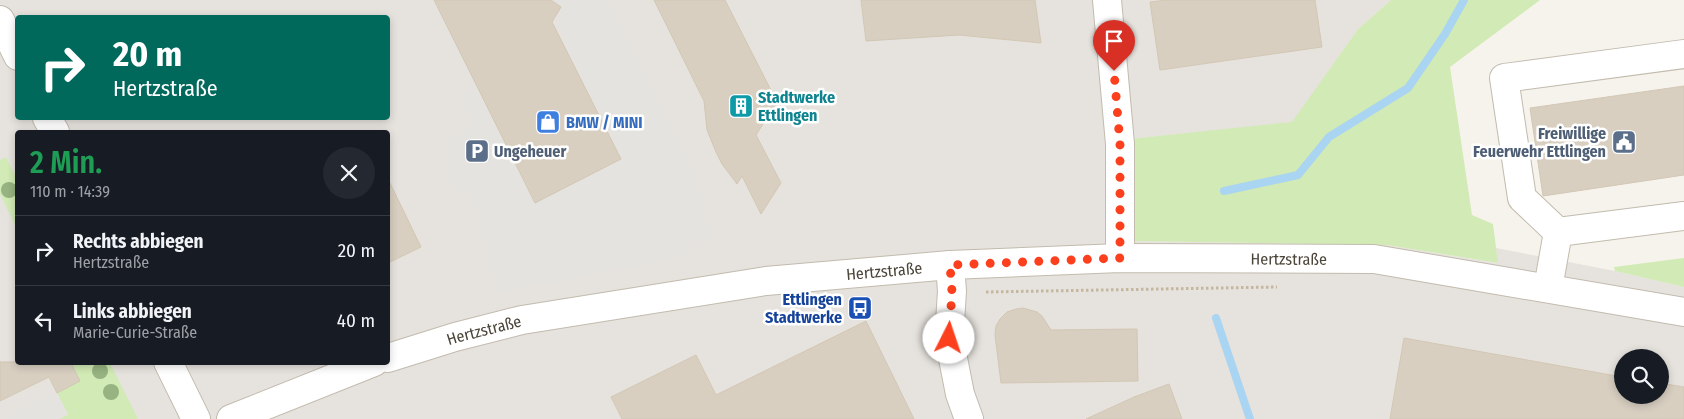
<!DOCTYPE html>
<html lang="de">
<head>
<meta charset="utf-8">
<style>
	body { margin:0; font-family:"Fira Sans Condensed",sans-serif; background:#242831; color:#f1f3f6; height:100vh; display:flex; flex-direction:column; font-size:19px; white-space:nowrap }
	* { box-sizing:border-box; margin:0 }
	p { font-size:16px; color:#9ea1a6 }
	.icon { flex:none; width:28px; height:28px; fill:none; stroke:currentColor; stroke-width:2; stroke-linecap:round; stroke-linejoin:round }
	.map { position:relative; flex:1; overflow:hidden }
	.side { position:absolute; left:15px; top:130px; width:375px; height:235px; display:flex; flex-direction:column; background:#171b24; border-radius:5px; box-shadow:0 2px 8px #0003 }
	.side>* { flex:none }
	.hud { position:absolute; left:15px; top:15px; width:375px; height:105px; border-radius:5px; box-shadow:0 2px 8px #0003; background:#00695c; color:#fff; overflow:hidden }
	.controls { position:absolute; left:1614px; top:349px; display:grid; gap:10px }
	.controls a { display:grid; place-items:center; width:55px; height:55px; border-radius:50%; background:#171b24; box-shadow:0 2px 8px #0003; font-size:25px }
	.pin { position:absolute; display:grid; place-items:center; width:42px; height:42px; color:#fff; margin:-51px -21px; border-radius:50% 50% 50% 0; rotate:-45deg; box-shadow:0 0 5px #0007 }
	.pin .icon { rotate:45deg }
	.me { position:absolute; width:55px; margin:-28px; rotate:4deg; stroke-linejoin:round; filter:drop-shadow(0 0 4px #0008) }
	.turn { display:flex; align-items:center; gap:18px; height:105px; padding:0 15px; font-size:22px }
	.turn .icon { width:65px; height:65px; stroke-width:2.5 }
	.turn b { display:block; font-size:35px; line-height:42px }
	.round { display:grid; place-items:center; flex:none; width:52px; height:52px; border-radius:26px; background:#242831 }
	.overview { display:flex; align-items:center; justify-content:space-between; height:85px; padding:0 15px }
	h1 { font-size:30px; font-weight:600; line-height:38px; color:#1e9e55 }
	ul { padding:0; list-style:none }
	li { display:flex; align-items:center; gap:15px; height:70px; padding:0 15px; border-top:1px solid #363941 }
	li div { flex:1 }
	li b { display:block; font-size:19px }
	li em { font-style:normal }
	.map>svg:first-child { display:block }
</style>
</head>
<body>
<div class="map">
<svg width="1684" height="419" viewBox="0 0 1684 419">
	<rect width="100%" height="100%" fill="#f6f3ec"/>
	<path fill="#e6e2dd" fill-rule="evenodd" d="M0,0H1391L1358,29L1292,123L1130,139L1133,241L1387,245L1497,263L1496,248L1615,271L1684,287V419H0ZM18,18H388V118H18ZM18,132H388V362H18ZM1622,358H1660V395H1622Z"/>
	<path fill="#d2eab5" d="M1391,0H1540L1450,67L1472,215L1493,224L1498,263L1387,245L1133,241L1130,139L1292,122L1358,29Z
		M6,157L17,179V229L0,194V160Z
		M1684,258V287L1615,271L1614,267Z
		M70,363H110L138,419H59L68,414L57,393L80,381Z"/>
	<path fill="#e5e3e0" d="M551,0H606L696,180L713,241L694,246L674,259L496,293L471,193L454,196L443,142L472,126L457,94L476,84L535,202L621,160L562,41L561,7Z
		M57,393L68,415L59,419H3Z"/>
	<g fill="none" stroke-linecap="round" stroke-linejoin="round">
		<path stroke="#a9d4f2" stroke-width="8" d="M1224,191L1298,175L1329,137L1408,88L1445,34L1464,0
			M1216,318L1250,419"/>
	</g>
	<path fill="#d8cfc1" stroke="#d3c7b4" d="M434,0H551L561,7L552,22L621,159L535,203Z
		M654,0H725L777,102L756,135L781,183L761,214L742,176L737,184L722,164L716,152L707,130L704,101Z
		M861,0H1035L1041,43L959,35L866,41Z
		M1167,0H1315L1322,47L1160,70L1150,2Z
		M1684,86V175L1543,196L1530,108Z
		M388,179L421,247L388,263Z
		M1023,308L1037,312L1042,316L1051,330L1137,329L1138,381L1001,383L995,335L996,326L1000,319L1007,312L1016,309Z
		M866,321L914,419H622L611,397L696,355L716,395Z
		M1404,338L1622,377V395H1660V383L1684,387V419H1390Z
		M0,362H78L72,365L80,381L57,393L49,377L0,401Z
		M1169,384L1182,419H1086L1134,397Z"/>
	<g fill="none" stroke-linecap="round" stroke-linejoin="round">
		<defs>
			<g id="minor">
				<path d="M1107,0L1120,144V258"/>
				<path d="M0,20L18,56"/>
				<path d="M47,118L55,132"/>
				<path d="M1558,232L1522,198L1504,78L1684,54"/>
				<path d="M950,265L952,291L949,338L960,394L969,419"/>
				<path d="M1548,288L1558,232L1684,216"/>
				<path id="s1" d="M388,358L455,337L522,320L766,281L950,265L1120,258L1374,259L1684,312"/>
				<path d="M168,362L196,419"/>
				<path d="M231,419L374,362"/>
			</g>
		</defs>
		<use href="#minor" stroke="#c2bbae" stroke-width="30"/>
		<path stroke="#c4b79f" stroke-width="3" stroke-dasharray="2.5 2.5" stroke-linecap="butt" d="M986,292L1277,287"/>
		<use href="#minor" stroke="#fff" stroke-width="28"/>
	</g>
	<g fill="#97b381">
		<circle cx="9" cy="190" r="8"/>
		<circle cx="100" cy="371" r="8"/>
		<circle cx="111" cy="392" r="8"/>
	</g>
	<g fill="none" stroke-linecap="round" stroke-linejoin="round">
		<path stroke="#fc3f1d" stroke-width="9" stroke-dasharray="0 16.2" d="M949,338L952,292L950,265L1120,258V144L1114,71"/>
	</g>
	<defs>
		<symbol id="building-square" viewBox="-11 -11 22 22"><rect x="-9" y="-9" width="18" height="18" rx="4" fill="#0f9aa8" stroke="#fff"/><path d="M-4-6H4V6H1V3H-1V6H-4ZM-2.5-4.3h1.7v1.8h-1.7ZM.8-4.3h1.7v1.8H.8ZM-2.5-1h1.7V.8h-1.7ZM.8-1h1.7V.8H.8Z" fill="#fff"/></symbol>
		<symbol id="shop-square" viewBox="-11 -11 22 22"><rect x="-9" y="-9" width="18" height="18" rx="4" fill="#3f7fe0" stroke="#fff"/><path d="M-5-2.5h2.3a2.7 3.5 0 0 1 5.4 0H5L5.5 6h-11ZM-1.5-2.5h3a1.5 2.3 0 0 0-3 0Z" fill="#fff"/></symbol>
		<symbol id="civic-square" viewBox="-11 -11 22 22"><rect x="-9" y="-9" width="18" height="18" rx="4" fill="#5c6f8a" stroke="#fff"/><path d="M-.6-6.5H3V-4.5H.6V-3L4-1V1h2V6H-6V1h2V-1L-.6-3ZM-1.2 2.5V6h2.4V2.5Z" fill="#fff"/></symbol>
		<symbol id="parking-square" viewBox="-11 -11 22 22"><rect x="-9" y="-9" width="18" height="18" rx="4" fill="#5c6f8a" stroke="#fff"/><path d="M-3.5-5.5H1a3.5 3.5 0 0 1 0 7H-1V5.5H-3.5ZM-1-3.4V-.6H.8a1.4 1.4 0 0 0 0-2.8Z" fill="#fff"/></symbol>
		<symbol id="bus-square" viewBox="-11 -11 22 22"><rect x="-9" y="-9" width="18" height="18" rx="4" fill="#1a4fb4" stroke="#fff"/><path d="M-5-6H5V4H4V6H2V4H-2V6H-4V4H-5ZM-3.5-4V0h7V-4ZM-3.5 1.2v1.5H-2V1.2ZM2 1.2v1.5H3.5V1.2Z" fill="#fff"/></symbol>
	</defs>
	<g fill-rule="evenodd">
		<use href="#building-square" x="727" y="92" width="28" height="28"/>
		<use href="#shop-square" x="534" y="108" width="28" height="28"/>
		<use href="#civic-square" x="1610" y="128" width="28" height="28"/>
		<use href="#parking-square" x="463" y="137" width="28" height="28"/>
		<use href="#bus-square" x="846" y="294" width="28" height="28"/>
	</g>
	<g text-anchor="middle" stroke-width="5" stroke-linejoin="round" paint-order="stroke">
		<g font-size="16" font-weight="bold" fill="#0d838f" stroke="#fff" text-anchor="start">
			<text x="758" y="103">Stadtwerke<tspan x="758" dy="18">Ettlingen</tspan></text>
		</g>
		<g font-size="16" font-weight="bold" fill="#366cbe" stroke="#fff" text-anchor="start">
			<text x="566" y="128">BMW / MINI</text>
		</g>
		<g font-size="16" font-weight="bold" fill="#4e5e75" stroke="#fff" text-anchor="end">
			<text x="1606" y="139">Freiwillige<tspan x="1606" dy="18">Feuerwehr Ettlingen</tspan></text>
			<text x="494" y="157" text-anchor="start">Ungeheuer</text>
		</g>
		<g font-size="16" fill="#4b4439" stroke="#fff">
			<text dy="6" stroke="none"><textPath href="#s1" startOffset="910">Hertzstraße</textPath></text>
			<text dy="6" stroke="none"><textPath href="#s1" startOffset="505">Hertzstraße</textPath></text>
			<text dy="6" stroke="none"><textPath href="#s1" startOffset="100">Hertzstraße</textPath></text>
		</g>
		<g font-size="16" font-weight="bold" fill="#164399" stroke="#fff" text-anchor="end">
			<text x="842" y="305">Ettlingen<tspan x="842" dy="18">Stadtwerke</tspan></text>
		</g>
	</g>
</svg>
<div class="controls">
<a><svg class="icon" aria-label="search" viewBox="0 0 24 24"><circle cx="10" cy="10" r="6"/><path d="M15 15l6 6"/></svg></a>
</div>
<div class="pin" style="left:1114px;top:71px;background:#d93025"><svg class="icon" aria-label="arrive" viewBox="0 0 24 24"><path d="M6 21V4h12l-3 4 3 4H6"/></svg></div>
<svg class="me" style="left:949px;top:338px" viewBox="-20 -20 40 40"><circle r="19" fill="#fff"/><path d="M0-13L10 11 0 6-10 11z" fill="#fc3f1d"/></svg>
<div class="hud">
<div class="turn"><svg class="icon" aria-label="right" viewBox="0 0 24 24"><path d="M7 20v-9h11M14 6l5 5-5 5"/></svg><div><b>20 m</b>Hertzstraße</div></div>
</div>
<section class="side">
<div class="overview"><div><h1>2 Min.</h1><p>110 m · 14:39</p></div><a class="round"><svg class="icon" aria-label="close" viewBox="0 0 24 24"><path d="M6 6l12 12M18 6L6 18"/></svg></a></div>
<ul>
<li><svg class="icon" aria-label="right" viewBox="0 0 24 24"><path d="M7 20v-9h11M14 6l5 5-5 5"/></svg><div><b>Rechts abbiegen</b><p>Hertzstraße</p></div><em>20 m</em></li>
<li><svg class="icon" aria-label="left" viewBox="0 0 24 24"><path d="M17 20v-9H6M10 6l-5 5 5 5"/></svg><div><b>Links abbiegen</b><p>Marie-Curie-Straße</p></div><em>40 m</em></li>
</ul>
</section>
</div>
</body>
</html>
